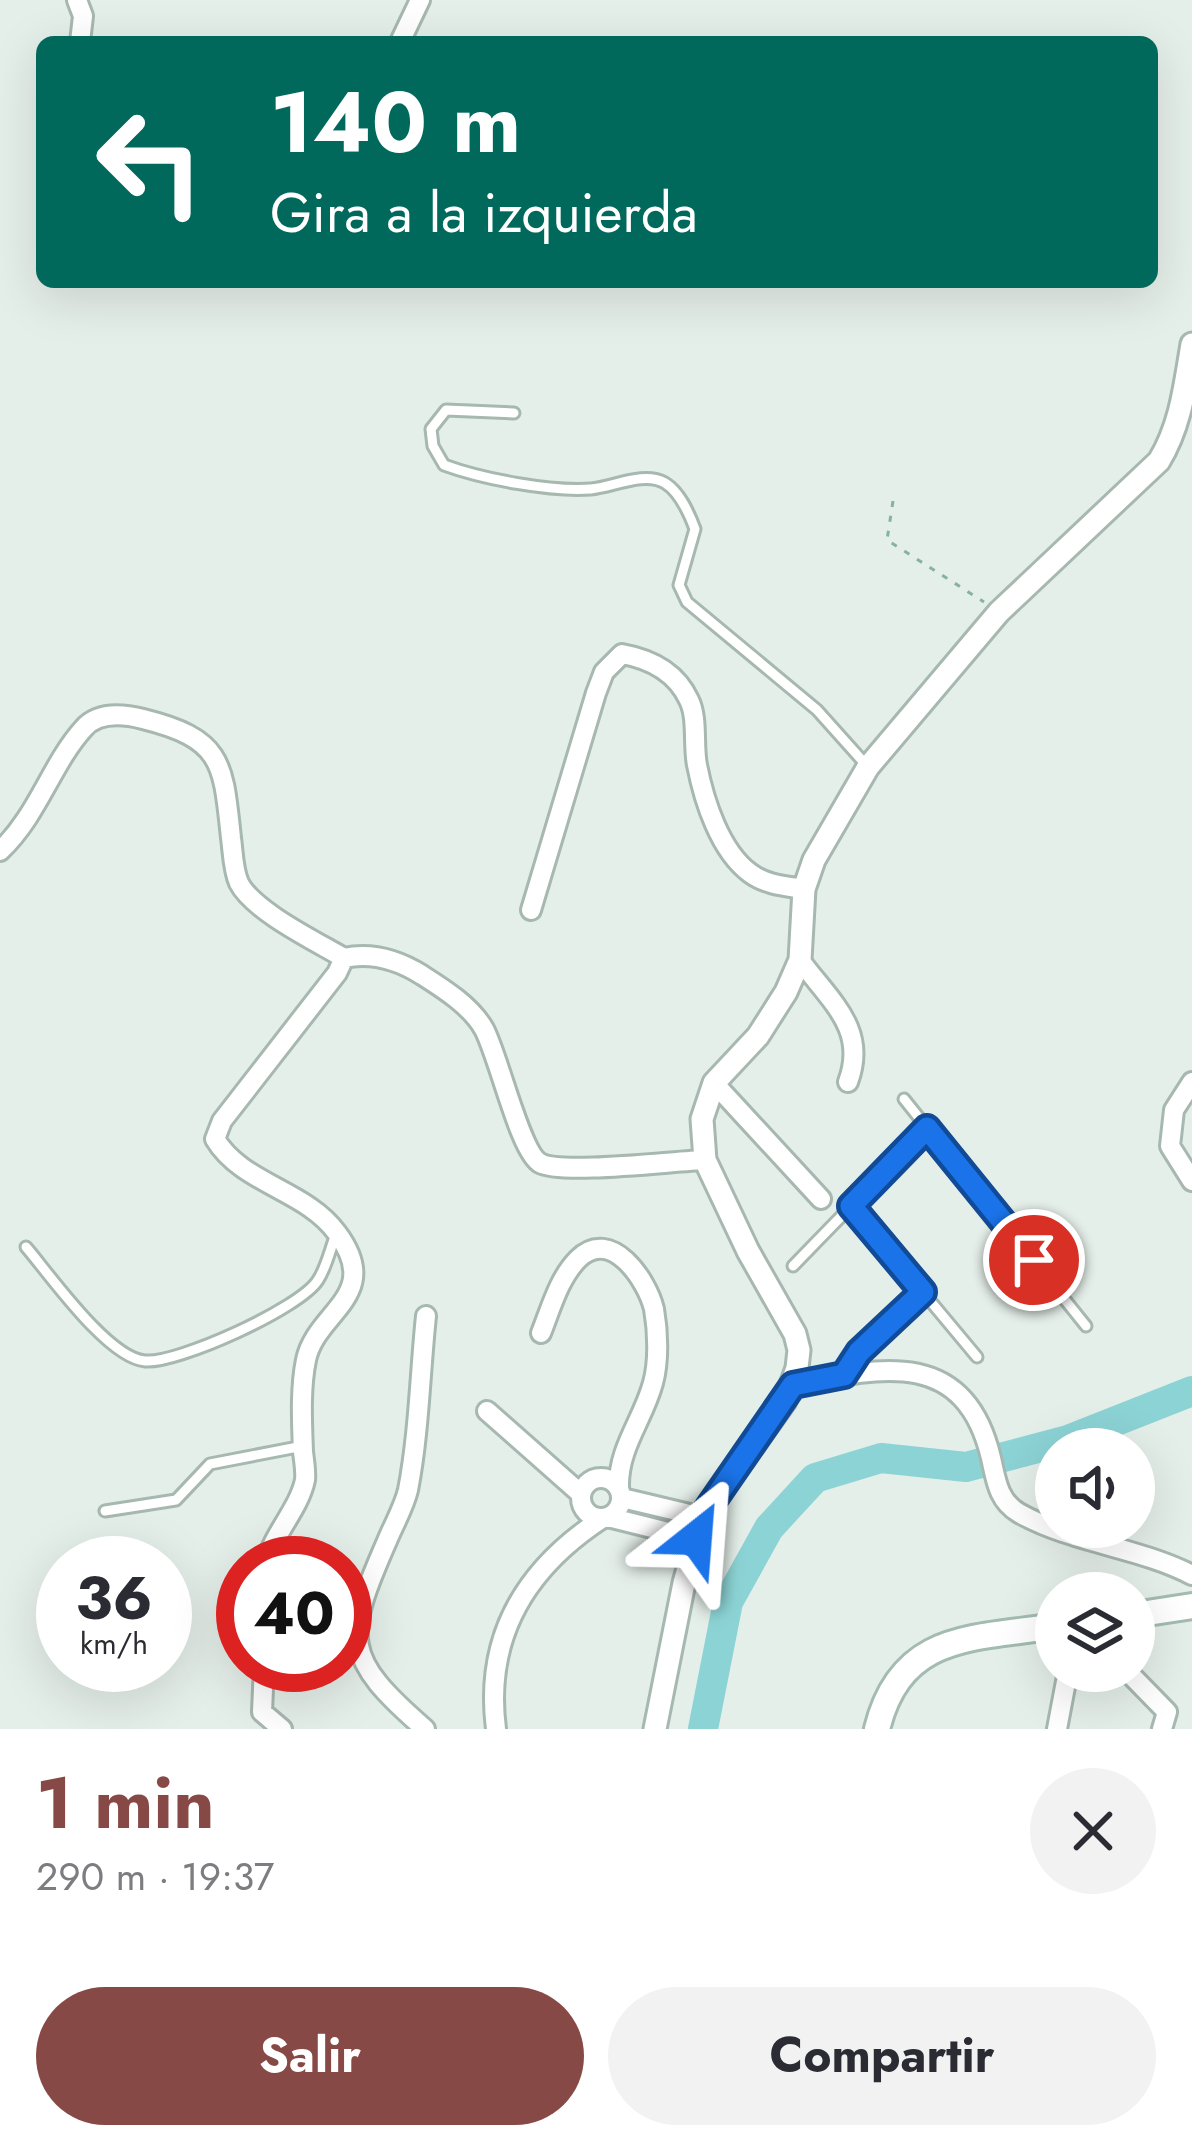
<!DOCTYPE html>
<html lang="es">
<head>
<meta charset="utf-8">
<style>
	body { margin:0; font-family:Jost,sans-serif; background:#f2f2f3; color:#2b2b33; height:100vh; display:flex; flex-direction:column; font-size:45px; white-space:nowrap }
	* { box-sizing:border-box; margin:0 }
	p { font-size:39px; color:#7c7c81 }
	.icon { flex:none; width:66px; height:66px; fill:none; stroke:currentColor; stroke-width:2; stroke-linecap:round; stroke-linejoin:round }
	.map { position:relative; height:1729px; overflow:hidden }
	.panel { display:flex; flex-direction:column; background:#fff; flex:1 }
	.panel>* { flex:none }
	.guide { position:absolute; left:36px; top:36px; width:1122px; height:252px; border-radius:18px; box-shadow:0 12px 48px #0002; background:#00695c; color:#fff; overflow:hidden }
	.tools { position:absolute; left:1035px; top:1428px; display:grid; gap:24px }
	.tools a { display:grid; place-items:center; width:120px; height:120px; border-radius:50%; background:#fff; box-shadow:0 12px 48px #0002; font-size:60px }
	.speed { position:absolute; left:36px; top:1536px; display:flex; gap:24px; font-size:60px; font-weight:700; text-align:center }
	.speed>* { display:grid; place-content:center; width:156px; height:156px; border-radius:50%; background:#fff; box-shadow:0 12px 48px #0002; line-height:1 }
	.speed small { font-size:30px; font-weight:400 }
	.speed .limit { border:18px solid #d22; background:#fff; color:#111 }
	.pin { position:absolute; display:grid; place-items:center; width:102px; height:102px; color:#fff; margin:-51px; border:6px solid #fff; border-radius:50%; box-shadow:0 3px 12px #0007 }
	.me { position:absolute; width:132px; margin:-66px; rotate:28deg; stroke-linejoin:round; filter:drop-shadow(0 0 9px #0008) }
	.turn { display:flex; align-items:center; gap:42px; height:252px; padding:0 36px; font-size:54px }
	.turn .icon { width:156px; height:156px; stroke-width:2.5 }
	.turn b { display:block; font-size:84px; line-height:102px }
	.round { display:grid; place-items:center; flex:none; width:126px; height:126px; border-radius:63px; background:#f2f2f3 }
	.summary { display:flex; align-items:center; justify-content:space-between; height:204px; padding:0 36px }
	h1 { font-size:72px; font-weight:700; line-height:90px; color:#874945 }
	.cta { display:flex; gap:24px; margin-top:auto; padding:24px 36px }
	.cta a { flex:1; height:138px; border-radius:72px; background:#874945; color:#fff; font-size:48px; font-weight:700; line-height:138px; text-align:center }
	.cta a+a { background:#f2f2f3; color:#2b2b33 }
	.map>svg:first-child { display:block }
</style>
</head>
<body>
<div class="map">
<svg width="1192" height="1729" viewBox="0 0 1192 1729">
	<rect width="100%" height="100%" fill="#e5efe9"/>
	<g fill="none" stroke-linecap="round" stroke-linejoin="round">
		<path stroke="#8cd3d5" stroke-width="30" d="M703,1729L728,1602L769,1528L815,1478L881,1458L966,1467L1068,1440L1192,1391"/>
		<defs>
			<path id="service" d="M514,413L446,410L431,429L433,446L444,465C482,479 551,492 591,489C613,487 644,471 665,483C680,492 689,513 695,529L679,585L687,602L817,710L868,767
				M904,1099L1086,1326
				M851,1206L977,1357
				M26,1247C50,1275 108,1358 145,1361C177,1364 301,1308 318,1280C326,1268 330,1250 335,1237
				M793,1266L927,1128
				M844,1374L859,1352L923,1293
				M105,1511L176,1500L210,1464L303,1446"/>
			<path id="minor" d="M77,0L83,16L80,42
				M400,42L420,0
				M0,851C38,815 51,765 83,729C98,711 123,714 143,719C224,739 223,764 231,838C233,852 233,870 239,883C253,911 317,942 344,958L337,973L222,1121L215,1139C242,1184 306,1190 337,1233C384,1296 316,1311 306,1360C300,1389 302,1423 303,1452C304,1460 306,1472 305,1480C299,1509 273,1534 266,1563
				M531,910L596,693L604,672L622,654C650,659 676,672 689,700C698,718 693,745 697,765C704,801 720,851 750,873C766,885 785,886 804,889
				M344,958C372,952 398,960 422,975C444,989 471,1006 484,1029C499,1057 520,1152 540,1163C561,1175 673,1161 705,1160
				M800,960C830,1001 868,1029 848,1082
				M1192,1082L1174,1110L1170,1146L1192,1181
				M714,1083L821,1199
				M541,1333C551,1308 559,1278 578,1259C611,1226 647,1280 654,1309C658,1332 659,1361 653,1383C643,1420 618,1448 619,1487
				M793,1385C880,1367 965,1347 991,1458C996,1480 998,1501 1019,1513C1072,1543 1138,1547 1192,1575
				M487,1411L581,1494
				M581 1498a20 20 0 1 1 40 0a20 20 0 1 1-40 0Z
				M622,1498L702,1517
				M608,1517L696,1539
				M264,1665L262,1712L282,1729
				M1127,1671L1167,1712L1162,1729
				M425,1729C342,1657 344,1639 387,1541C394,1524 404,1507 408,1490C419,1433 420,1373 426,1316
				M496,1729C484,1636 526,1568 603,1518
				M1057,1729L1068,1671"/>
			<path id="tertiary" d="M655,1729L684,1583L702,1517L785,1401L797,1368L799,1350L795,1334L748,1251L705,1160L702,1119L714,1083L758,1036L786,992L800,960L804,889L814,860L868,767L999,612L1159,461C1181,425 1185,385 1192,344"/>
			<path id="secondary" d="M1134,1615L1192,1606
				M877,1729C901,1632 973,1639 1056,1626"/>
		</defs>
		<use href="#service" stroke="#a7b8b0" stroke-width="15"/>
		<use href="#minor" stroke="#a7b8b0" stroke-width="24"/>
		<use href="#tertiary" stroke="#a7b8b0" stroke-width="27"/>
		<use href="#secondary" stroke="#a3bbb0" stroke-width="30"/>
		<path stroke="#85b39f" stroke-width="3" stroke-dasharray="6 9" stroke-linecap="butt" d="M893,501L887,540L984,602"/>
		<use href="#service" stroke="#fff" stroke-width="9"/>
		<use href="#minor" stroke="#fff" stroke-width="18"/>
		<use href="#tertiary" stroke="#fff" stroke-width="21"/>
		<use href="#secondary" stroke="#fff" stroke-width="24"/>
	</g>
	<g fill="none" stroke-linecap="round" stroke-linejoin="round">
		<defs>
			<path id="route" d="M696,1538L702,1517L793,1385L844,1375L859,1352L923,1292L851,1206L927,1128L1034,1260"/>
		</defs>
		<use href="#route" stroke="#114b97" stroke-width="30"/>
		<use href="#route" stroke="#1a73e8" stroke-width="21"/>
	</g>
</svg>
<div class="tools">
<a><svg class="icon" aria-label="sound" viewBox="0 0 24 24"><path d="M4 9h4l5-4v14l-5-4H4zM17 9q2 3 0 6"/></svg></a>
<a><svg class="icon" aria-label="layers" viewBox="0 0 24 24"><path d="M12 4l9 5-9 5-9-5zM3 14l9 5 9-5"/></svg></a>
</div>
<div class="speed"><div>36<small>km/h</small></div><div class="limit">40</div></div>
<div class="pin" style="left:1034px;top:1260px;background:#d93025"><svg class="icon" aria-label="arrive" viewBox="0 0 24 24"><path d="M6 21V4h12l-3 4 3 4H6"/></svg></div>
<svg class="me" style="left:696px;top:1538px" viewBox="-20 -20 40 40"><path d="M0-17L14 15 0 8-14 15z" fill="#1a73e8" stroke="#fff" stroke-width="4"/></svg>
<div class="guide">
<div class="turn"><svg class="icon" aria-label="left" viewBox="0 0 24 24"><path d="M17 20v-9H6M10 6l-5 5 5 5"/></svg><div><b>140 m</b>Gira a la izquierda</div></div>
</div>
</div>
<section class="panel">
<div class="summary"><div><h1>1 min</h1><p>290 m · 19:37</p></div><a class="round"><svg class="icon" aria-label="close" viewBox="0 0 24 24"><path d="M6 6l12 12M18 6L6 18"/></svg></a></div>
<div class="cta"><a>Salir</a><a>Compartir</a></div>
</section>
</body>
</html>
